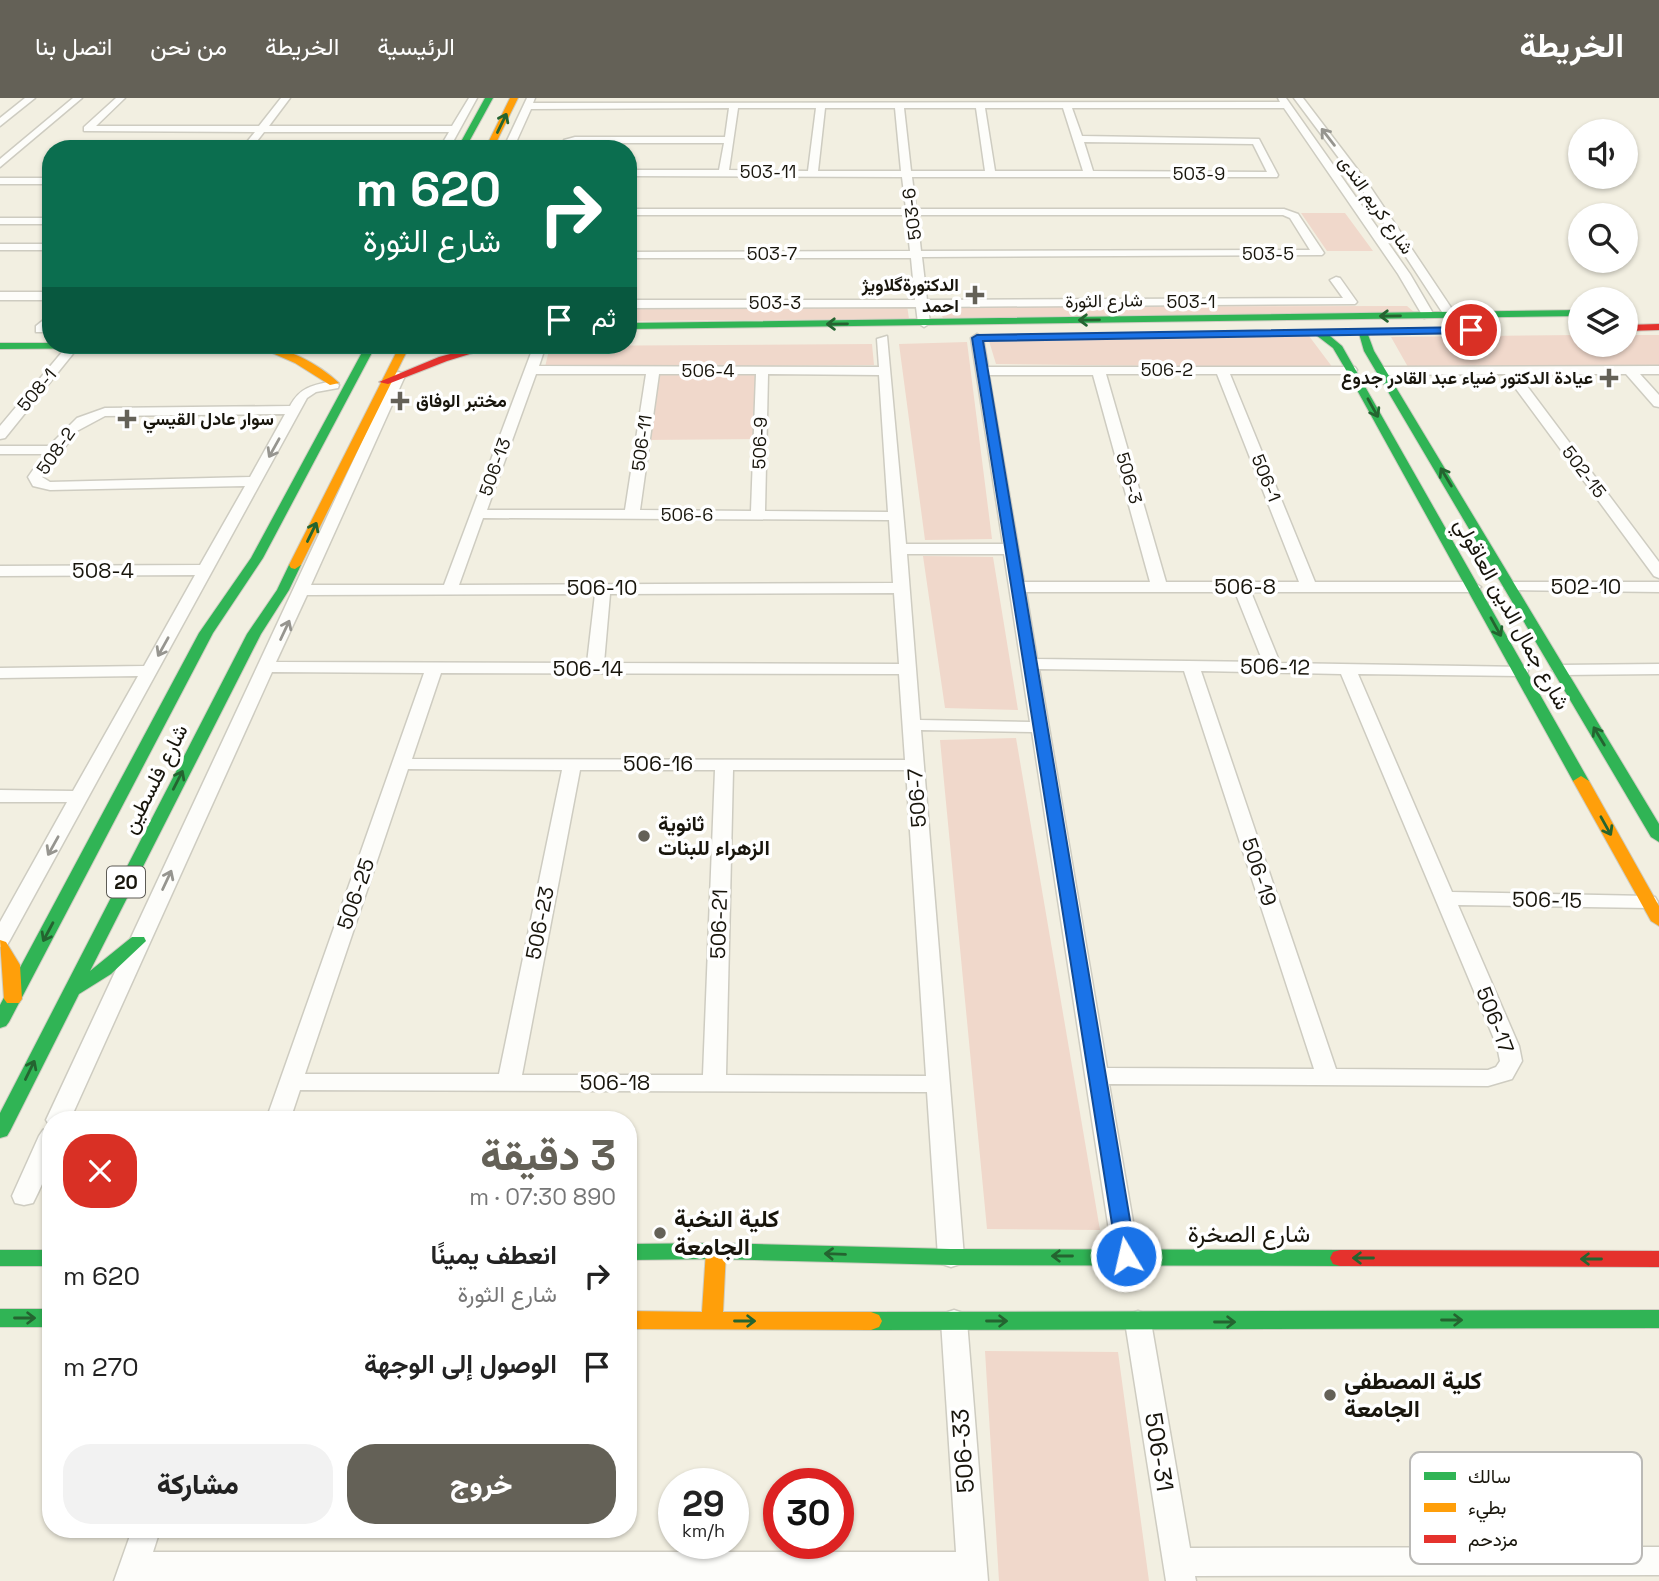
<!DOCTYPE html>
<html lang="ar">
<head>
<meta charset="utf-8">
<style>
	body { margin:0; font-family:"Space Grotesk",Vazirmatn,sans-serif; background:#f2f2f2; color:#222; direction:rtl; height:100vh; display:flex; flex-direction:column; font-size:26px; white-space:nowrap }
	* { box-sizing:border-box; margin:0 }
	p { font-size:23px; color:#767676 }
	.icon { flex:none; width:38px; height:38px; fill:none; stroke:currentColor; stroke-width:2; stroke-linecap:round; stroke-linejoin:round }
	.map { position:relative; flex:1; overflow:hidden; direction:ltr }
	.panel { position:absolute; left:42px; top:1013px; width:595px; height:427px; display:flex; flex-direction:column; background:#fff; border-radius:28px; box-shadow:0 2px 5px #0004; direction:rtl }
	.panel>* { flex:none }
	.top-card { position:absolute; left:42px; top:42px; width:595px; height:214px; border-radius:28px; box-shadow:0 2px 5px #0004; direction:rtl; background:#0b6e4f; color:#fff; overflow:hidden }
	.fabs { position:absolute; left:1568px; top:21px; display:grid; gap:14px }
	.fabs a { display:grid; place-items:center; width:70px; height:70px; border-radius:50%; background:#fff; box-shadow:0 2px 5px #0004; font-size:35px }
	.speed { position:absolute; left:658px; top:1370px; display:flex; gap:14px; font-size:35px; font-weight:700; text-align:center }
	.speed>* { display:grid; place-content:center; width:91px; height:91px; border-radius:50%; background:#fff; box-shadow:0 2px 5px #0004; line-height:1 }
	.speed small { font-size:18px; font-weight:400 }
	.speed .limit { border:10px solid #d22; background:#fff; color:#111 }
	.pin { position:absolute; display:grid; place-items:center; width:60px; height:60px; color:#fff; margin:-30px; border:4px solid #fff; border-radius:50%; box-shadow:0 2px 7px #0007 }
	.me { position:absolute; width:77px; margin:-38px; rotate:351deg; stroke-linejoin:round; filter:drop-shadow(0 0 5px #0008) }
	.turn { display:flex; align-items:center; gap:24px; height:147px; padding:0 21px; font-size:32px }
	.turn .icon { width:91px; height:91px; stroke-width:2.5 }
	.turn b { display:block; font-size:49px; line-height:60px }
	.then { display:flex; align-items:center; height:66px; padding:0 21px; background:#0003; gap:14px; font-size:26px }
	.round { display:grid; place-items:center; flex:none; width:74px; height:74px; border-radius:28px; background:#f2f2f2 }
	.head { display:flex; align-items:center; justify-content:space-between; height:119px; padding:0 21px }
	h1 { font-size:42px; font-weight:800; line-height:52px; color:#646157 }
	.cta { display:flex; gap:14px; margin-top:auto; padding:14px 21px }
	.cta a { flex:1; height:80px; border-radius:28px; background:#646157; color:#fff; font-size:28px; font-weight:800; line-height:80px; text-align:center }
	.cta a+a { background:#f2f2f2; color:#222 }
	ul { padding:0; list-style:none }
	li { display:flex; align-items:center; gap:21px; height:91px; padding:0 21px }
	li div { flex:1 }
	li b { display:block; font-size:26px }
	li em { font-style:normal }
	header { display:flex; align-items:center; gap:42px; box-sizing:border-box; height:98px; padding:0 35px; background:#646157; color:#fff }
	header strong { font-size:33px }
	nav { display:flex; gap:38px; margin-inline-start:auto; font-size:24px }
	.map>svg:first-child { display:block }
</style>
</head>
<body>
<header>
<strong>الخريطة</strong>
<nav><a>الرئيسية</a><a>الخريطة</a><a>من نحن</a><a>اتصل بنا</a></nav>
</header>
<div class="map">
<svg width="1659" height="1483" viewBox="0 0 1659 1483">
	<rect width="100%" height="100%" fill="#f2efe1"/>
	<path fill="#f0d8cb" d="M1301,115H1345L1373,153H1327Z
		M907,207L909,221L628,223V208Z
		M1407,208L1414,214L943,220L937,209Z
		M1580,237V247H1626V237H1659V268L1408,269L1391,239Z
		M1309,238L1333,270L996,266L989,243Z
		M967,244L992,441L925,442L899,246Z
		M872,246L874,267L545,269L550,248Z
		M653,273H762L760,341L643,342Z
		M923,458L993,459L1018,612L945,610Z
		M1016,640L1100,1132L987,1131L940,642Z
		M985,1253L1118,1254L1149,1483H999Z"/>
	<g fill="none" stroke-linecap="round" stroke-linejoin="round">
		<defs>
			<path id="street" d="M25,0H35L0,28V20Z
				M73,0H82L0,69V61Z
				M116,0H125L96,28H259L281,0H290L269,28H452L469,0H477L449,51H439L449,34H264L251,51H241L255,34L84,33V29Z
				M527,0H535L533,5L1280,4L1278,0H1286L1410,176L1434,217L1424,220L1398,176L1284,10H1072L1082,38L1259,41L1278,77L1277,79H912L916,111H1284L1298,116L1324,155L1322,157L922,159L927,202L1343,200L1330,182L1336,179L1340,180L1357,204L1355,206L928,209L930,225L924,229L918,225L916,209L628,210V202H915L911,160H628V154L910,153L906,117H628V111H906L902,79L628,78V72H719L724,45H575L571,46L570,51H560L564,42L575,39H725L729,10L531,11L513,51H503ZM738,10H816L808,73L729,72ZM825,10H895L901,73H818ZM904,10H976L985,73H911ZM985,10H1063L1083,73H995ZM1084,44L1253,46L1267,74L1093,73ZM917,117H1283L1290,120L1310,152L921,153Z
				M1294,0H1303L1367,84L1456,217L1454,220H1446L1359,87Z
				M0,80H51V86H0Z
				M0,120H51V126H0Z
				M0,146H51V152H0Z
				M0,194H51V202H0Z
				M51,216V227L44,234H36V228Z
				M977,236L983,240L988,269H1355L1357,272L1351,276H1230L1315,484H1473L1481,489L1473,494H1251L1280,565L1526,569L1528,573L1526,577L1520,578L1358,576L1452,794L1648,798L1655,799L1658,804L1655,809L1648,810L1458,807L1519,948L1522,963L1512,981L1488,988L1109,986L1139,1158L1135,1165L1126,1168L1117,1165L1113,1158L1032,634L921,632L964,1159L960,1166L951,1169L942,1166L938,1159L927,994L300,992L290,1022H266L424,575L272,574L70,1022H51L50,1028L46,1022L394,275L399,274L405,278L311,487H444L534,247H546L539,268L879,269L877,241L887,238L906,446H1003L971,240ZM536,276H646L625,412H487ZM659,276H756L751,413L640,412ZM768,276L879,277L888,414L765,413ZM1106,276H1217L1299,484H1166ZM989,277H1093L1150,484H1024ZM483,420L889,422L893,485L459,487ZM907,456H1004L1030,624L920,622ZM1026,494H1235L1263,564L1037,561ZM894,495L899,566L604,565L610,496ZM595,496L587,565L276,564L307,497ZM1039,571L1184,573L1314,971L1107,970ZM1201,573L1341,576L1497,948L1500,963L1496,969L1488,972L1336,971ZM441,575L899,576L905,662L412,661ZM408,671L562,672L499,976H305ZM580,672H715L703,977H522ZM733,672H906L926,978L726,977Z
				M68,247H80L5,340L0,341V328Z
				M1659,268V276H1640L1659,297V309L1654,308L1626,276H1518L1659,464V480L1654,478L1505,276L1382,277L1376,273L1382,269Z
				M333,283L339,287L338,290L316,294L307,300L10,842L7,847L0,849V824L67,704H0V692L73,693L138,578L0,580V570L144,568L195,477L0,478V468L200,467L245,388L50,392L33,388L28,379L44,356H0V348H49L77,320L105,310L290,308C300,289 313,287 333,283ZM285,316L250,379L50,384L42,379L77,333L105,318Z
				M1512,484H1659V494L1506,492L1504,489Z
				M1659,566V576L1560,577L1552,572L1560,567Z
				M51,1029C51,1064 49,1074 33,1105L24,1107L15,1105L12,1098L39,1038L43,1032Z
				M954,1212L963,1215L967,1223L988,1483H114L132,1432H160L153,1454H956L941,1223L945,1215Z
				M1138,1213L1147,1216L1151,1224L1190,1450L1659,1449V1477L1195,1478L1196,1483H1166L1125,1224L1129,1216Z"/>
			<path id="fast" d="M485,0H493L465,51H457Z
				M1580,212V218L628,231V225Z
				M1358,232L1367,234L1374,253L1659,726V744L1651,739L1364,253Z
				M1316,233H1324L1342,248L1589,683L1586,686H1576L1573,683L1346,272L1333,250L1316,237Z
				M0,245H51V247H135L130,250L0,251Z
				M366,247H376L263,460L213,535L9,924L6,928L0,930V907L199,535L251,460Z
				M295,463L301,467L289,492L261,536L90,873L132,839H144L146,843L111,876L79,896L10,1033L7,1038L0,1040V1015L247,536L277,492L289,467Z
				M716,1145L951,1151L1340,1152L1347,1154L1350,1160L1347,1166L1340,1168L951,1167L716,1161L628,1162V1146Z
				M0,1152H51V1168H0Z
				M0,1211H51V1229H0Z
				M1659,1212V1230L871,1232L863,1229L860,1223L863,1217L871,1214Z"/>
			<path id="slow" d="M510,0H518L493,51H485Z
				M254,247C282,246 319,266 339,285L330,287L295,265Z
				M400,247H410L301,467L295,471L291,470L289,467Z
				M1581,678L1589,683L1659,808V828L1651,823L1573,683Z
				M0,842L6,844L20,867L22,901L19,905H7L4,901Z
				M716,1145L723,1147L726,1153L723,1214H871L879,1217L882,1223L879,1229L871,1232L628,1231V1213L702,1214L706,1153L709,1147Z"/>
			<path id="jam" d="M1659,226V232L1626,233V227Z
				M483,247H499L447,263L388,286L379,284L439,259Z
				M1340,1152L1659,1153V1169L1340,1168L1333,1166L1330,1160L1333,1154Z"/>
		</defs>
		<use href="#street" stroke="#ceccc1" stroke-width="3"/>
		<use href="#fast" stroke="#ceccc1" stroke-width="2"/>
		<use href="#slow" stroke="#ceccc1" stroke-width="2"/>
		<use href="#jam" stroke="#ceccc1" stroke-width="2"/>
		<use href="#street" fill="#fdfdfa" fill-rule="evenodd"/>
		<use href="#fast" fill="#30b455" fill-rule="evenodd"/>
		<use href="#slow" fill="#ff9f0a" fill-rule="evenodd"/>
		<use href="#jam" fill="#e5322d" fill-rule="evenodd"/>
	</g>
	<defs><path id="oneway-shaft" d="M-6 0H5M1.5-3L5.5 0L1.5 3" fill="none" stroke-width="1.6" stroke-linecap="round" stroke-linejoin="round" transform="scale(1.75)"/></defs>
	<g stroke="#246430">
		<use href="#oneway-shaft" transform="translate(502 25) rotate(-64)"/>
		<use href="#oneway-shaft" transform="translate(1390 218) rotate(179)"/>
		<use href="#oneway-shaft" transform="translate(1089 222) rotate(179)"/>
		<use href="#oneway-shaft" transform="translate(837 226) rotate(179)"/>
		<use href="#oneway-shaft" transform="translate(1373 310) rotate(61)"/>
		<use href="#oneway-shaft" transform="translate(1446 379) rotate(-121)"/>
		<use href="#oneway-shaft" transform="translate(312 434) rotate(-64)"/>
		<use href="#oneway-shaft" transform="translate(1496 529) rotate(61)"/>
		<use href="#oneway-shaft" transform="translate(1599 638) rotate(-121)"/>
		<use href="#oneway-shaft" transform="translate(178 682) rotate(-63)"/>
		<use href="#oneway-shaft" transform="translate(1606 728) rotate(61)"/>
		<use href="#oneway-shaft" transform="translate(48 834) rotate(118)"/>
		<use href="#oneway-shaft" transform="translate(30 972) rotate(-64)"/>
		<use href="#oneway-shaft" transform="translate(835 1156) rotate(-178)"/>
		<use href="#oneway-shaft" transform="translate(1062 1158) rotate(180)"/>
		<use href="#oneway-shaft" transform="translate(1363 1160) rotate(-180)"/>
		<use href="#oneway-shaft" transform="translate(1591 1161) rotate(-180)"/>
		<use href="#oneway-shaft" transform="translate(25 1220)"/>
		<use href="#oneway-shaft" transform="translate(1452 1222)"/>
		<use href="#oneway-shaft" transform="translate(745 1223)"/>
		<use href="#oneway-shaft" transform="translate(997 1223)"/>
		<use href="#oneway-shaft" transform="translate(1225 1224)"/>
	</g>
	<g stroke="#96958f">
		<use href="#oneway-shaft" transform="translate(1328 39) rotate(-128)"/>
		<use href="#oneway-shaft" transform="translate(274 350) rotate(119)"/>
		<use href="#oneway-shaft" transform="translate(285 532) rotate(-65)"/>
		<use href="#oneway-shaft" transform="translate(163 549) rotate(119)"/>
		<use href="#oneway-shaft" transform="translate(53 748) rotate(119)"/>
		<use href="#oneway-shaft" transform="translate(167 782) rotate(-65)"/>
	</g>
	<path fill="#1a73e8" stroke="#114b97" stroke-width="2" d="M1471,229L1475,230V235L983,243L1136,1158L1133,1164L1126,1166L1118,1164L972,240L977,237Z"/>
	<g fill="#646157" stroke="#fff" stroke-width="2.5">
		<path d="M971.5 186.5h7v7h7v7h-7v7h-7v-7h-7v-7h7z"/>
		<path d="M1605.5 269.5h7v7h7v7h-7v7h-7v-7h-7v-7h7z"/>
		<path d="M396.5 292.5h7v7h7v7h-7v7h-7v-7h-7v-7h7z"/>
		<path d="M123.5 310.5h7v7h7v7h-7v7h-7v-7h-7v-7h7z"/>
		<circle cx="644" cy="738" r="7"/>
		<circle cx="660" cy="1135" r="7"/>
		<circle cx="1330" cy="1297" r="7"/>
	</g>
	<g text-anchor="middle" stroke-width="7" stroke-linejoin="round" paint-order="stroke">
		<g font-size="18" fill="#18150c" stroke="#fff">
			<text x="768" y="80">503-11</text>
			<text x="1199" y="82">503-9</text>
			<text transform="translate(1376 107) rotate(55)" y="6">شارع كريم الندى</text>
			<text transform="translate(912 116) rotate(-97)" y="6">503-6</text>
			<text x="772" y="162">503-7</text>
			<text x="1268" y="162">503-5</text>
			<text transform="translate(1104 203) rotate(-1)" y="6">شارع الثورة</text>
			<text x="1191" y="210">503-1</text>
			<text x="775" y="211">503-3</text>
			<text x="1167" y="278">506-2</text>
			<text x="708" y="279">506-4</text>
			<text transform="translate(37 292) rotate(-50)" y="6">508-1</text>
			<text transform="translate(642 345) rotate(-82)" y="6">506-11</text>
			<text transform="translate(760 345) rotate(-88)" y="6">506-9</text>
			<text transform="translate(56 353) rotate(-55)" y="6">508-2</text>
			<text transform="translate(495 369) rotate(-70)" y="6">506-13</text>
			<text transform="translate(1584 374) rotate(53)" y="6">502-15</text>
			<text transform="translate(1129 380) rotate(74)" y="6">506-3</text>
			<text transform="translate(1266 380) rotate(68)" y="6">506-1</text>
			<text x="687" y="423">506-6</text>
		</g>
		<g font-size="18" font-weight="bold" fill="#18150c" stroke="#fff" text-anchor="end">
			<text x="959" y="193">الدكتورةگلاويژ<tspan x="959" dy="21">احمد</tspan></text>
			<text x="1593" y="286">عيادة الدكتور ضياء عبد القادر جدوع</text>
			<text x="416" y="309" text-anchor="start">مختبر الوفاق</text>
			<text x="143" y="327" text-anchor="start">سوار عادل القيسي</text>
		</g>
		<rect fill="#fff" stroke="#5d5b55" stroke-width="2" x="107" y="768.5" width="38" height="31" rx="5"/>
		<g font-size="19" font-weight="bold" fill="#18150c">
			<text x="126" y="791">20</text>
		</g>
		<g font-size="21" fill="#18150c" stroke="#fff">
			<text x="103" y="480">508-4</text>
			<text x="1245" y="496">506-8</text>
			<text x="1586" y="496">502-10</text>
			<text x="602" y="497">506-10</text>
			<text transform="translate(1512 516) rotate(61)" y="7">شارع جمال الدين العاقولي</text>
			<text transform="translate(1275 569) rotate(1)" y="7">506-12</text>
			<text x="588" y="578">506-14</text>
			<text x="658" y="673">506-16</text>
			<text transform="translate(155 681) rotate(-63)" y="7">شارع فلسطين</text>
			<text transform="translate(917 700) rotate(-94)" y="7">506-7</text>
			<text transform="translate(1259 774) rotate(72)" y="7">506-19</text>
			<text transform="translate(356 796) rotate(-71)" y="7">506-25</text>
			<text transform="translate(1547 802) rotate(1)" y="7">506-15</text>
			<text transform="translate(540 825) rotate(-79)" y="7">506-23</text>
			<text transform="translate(719 826) rotate(-88)" y="7">506-21</text>
			<text transform="translate(1495 922) rotate(69)" y="7">506-17</text>
			<text x="615" y="992">506-18</text>
		</g>
		<g font-size="21" font-weight="bold" fill="#18150c" stroke="#fff" text-anchor="start">
			<text x="658" y="733">ثانوية<tspan x="658" dy="24">الزهراء للبنات</tspan></text>
		</g>
		<g font-size="24" font-weight="bold" fill="#18150c" stroke="#fff" text-anchor="start">
			<text x="674" y="1129">كلية النخبة<tspan x="674" dy="28">الجامعة</tspan></text>
			<text x="1344" y="1291">كلية المصطفى<tspan x="1344" dy="28">الجامعة</tspan></text>
		</g>
		<g font-size="24" fill="#18150c" stroke="#fff">
			<text x="1249" y="1144">شارع الصخرة</text>
			<text transform="translate(963 1353) rotate(-94)" y="8">506-33</text>
			<text transform="translate(1159 1354) rotate(81)" y="8">506-31</text>
		</g>
	</g>
	<rect x="1410" y="1354" width="232" height="112" rx="10" fill="#fff" stroke="#bab9b6" stroke-width="2"/>
	<rect x="1424" y="1374" width="32" height="8" fill="#30b455"/>
	<rect x="1424" y="1405" width="32" height="9" fill="#ff9f0a"/>
	<rect x="1424" y="1437" width="32" height="8" fill="#e5322d"/>
	<g font-size="19" fill="#18150c">
		<text x="1468" y="1385">سالك</text>
		<text x="1468" y="1416">بطيء</text>
		<text x="1468" y="1448">مزدحم</text>
	</g>
</svg>
<div class="fabs">
<a><svg class="icon" aria-label="sound" viewBox="0 0 24 24"><path d="M4 9h4l5-4v14l-5-4H4zM17 9q2 3 0 6"/></svg></a>
<a><svg class="icon" aria-label="search" viewBox="0 0 24 24"><circle cx="10" cy="10" r="6"/><path d="M15 15l6 6"/></svg></a>
<a><svg class="icon" aria-label="layers" viewBox="0 0 24 24"><path d="M12 4l9 5-9 5-9-5zM3 14l9 5 9-5"/></svg></a>
</div>
<div class="speed"><div>29<small>km/h</small></div><div class="limit">30</div></div>
<div class="pin" style="left:1471px;top:232px;background:#d93025"><svg class="icon" aria-label="arrive" viewBox="0 0 24 24"><path d="M6 21V4h12l-3 4 3 4H6"/></svg></div>
<svg class="me" style="left:1126px;top:1158px" viewBox="-20 -20 40 40"><circle r="17" fill="#1a73e8" stroke="#fff" stroke-width="3"/><path d="M0-11L8 9 0 5-8 9z" fill="#fff"/></svg>
<div class="top-card">
<div class="turn"><svg class="icon" aria-label="right" viewBox="0 0 24 24"><path d="M7 20v-9h11M14 6l5 5-5 5"/></svg><div><b>620 m</b>شارع الثورة</div></div>
<div class="then">ثم<svg class="icon" aria-label="arrive" viewBox="0 0 24 24"><path d="M6 21V4h12l-3 4 3 4H6"/></svg></div>
</div>
<section class="panel">
<div class="head"><div><h1>3 دقيقة</h1><p>890 m · 07:30</p></div><a class="round" style="background:#d93025;color:#fff"><svg class="icon" aria-label="close" viewBox="0 0 24 24"><path d="M6 6l12 12M18 6L6 18"/></svg></a></div>
<ul>
<li><svg class="icon" aria-label="right" viewBox="0 0 24 24"><path d="M7 20v-9h11M14 6l5 5-5 5"/></svg><div><b>انعطف يمينًا</b><p>شارع الثورة</p></div><em>620 m</em></li>
<li><svg class="icon" aria-label="arrive" viewBox="0 0 24 24"><path d="M6 21V4h12l-3 4 3 4H6"/></svg><div><b>الوصول إلى الوجهة</b></div><em>270 m</em></li>
</ul>
<div class="cta"><a>خروج</a><a>مشاركة</a></div>
</section>
</div>
</body>
</html>
